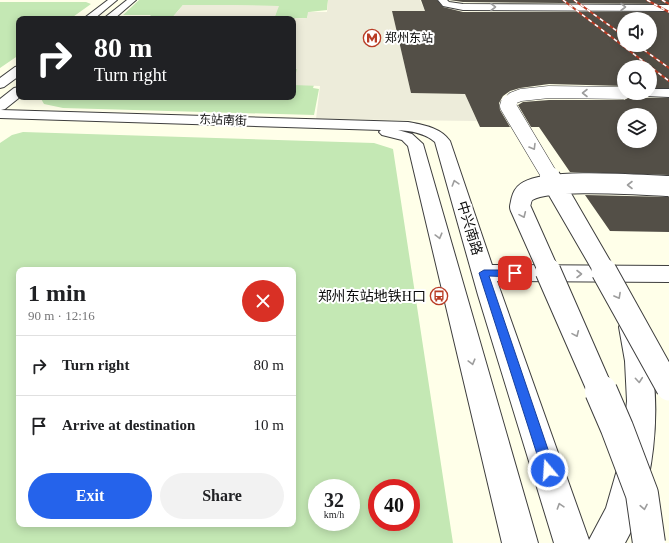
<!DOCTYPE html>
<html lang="en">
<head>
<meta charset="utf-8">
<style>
	body { margin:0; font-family:"Times New Roman","Noto Sans SC",serif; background:#f2f2f2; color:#202124; height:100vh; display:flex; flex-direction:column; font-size:15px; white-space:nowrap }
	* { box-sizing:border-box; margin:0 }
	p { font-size:13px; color:#757577 }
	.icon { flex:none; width:22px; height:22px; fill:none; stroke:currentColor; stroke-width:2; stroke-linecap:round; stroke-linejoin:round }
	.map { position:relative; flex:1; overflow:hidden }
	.side { position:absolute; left:16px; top:267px; width:280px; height:260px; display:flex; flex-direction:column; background:#fff; border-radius:8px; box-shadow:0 2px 10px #0003 }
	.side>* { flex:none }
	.top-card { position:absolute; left:16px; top:16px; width:280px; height:84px; border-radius:8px; box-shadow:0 2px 10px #0003; background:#202124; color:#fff; overflow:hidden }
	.buttons { position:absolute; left:617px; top:12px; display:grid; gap:8px }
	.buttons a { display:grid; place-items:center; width:40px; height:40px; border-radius:50%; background:#fff; box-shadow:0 2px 10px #0003; font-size:20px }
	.speed { position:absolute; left:308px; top:479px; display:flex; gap:8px; font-size:20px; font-weight:700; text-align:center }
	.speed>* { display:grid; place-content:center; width:52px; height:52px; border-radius:50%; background:#fff; box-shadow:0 2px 10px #0003; line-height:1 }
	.speed small { font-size:10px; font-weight:400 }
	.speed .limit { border:6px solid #d22; background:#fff; color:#111 }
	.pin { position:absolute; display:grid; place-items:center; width:34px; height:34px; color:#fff; margin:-17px; border-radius:8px; box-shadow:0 2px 6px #0006 }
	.me { position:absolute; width:44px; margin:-22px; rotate:342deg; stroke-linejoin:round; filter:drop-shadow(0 0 3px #0008) }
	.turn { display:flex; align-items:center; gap:14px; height:84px; padding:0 12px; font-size:18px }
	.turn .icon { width:52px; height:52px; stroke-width:2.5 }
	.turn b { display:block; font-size:28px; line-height:34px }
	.round { display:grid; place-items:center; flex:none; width:42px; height:42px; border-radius:21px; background:#f2f2f2 }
	.summary { display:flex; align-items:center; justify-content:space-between; height:68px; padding:0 12px }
	h1 { font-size:24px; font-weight:700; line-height:30px }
	.action { display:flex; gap:8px; margin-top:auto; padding:8px 12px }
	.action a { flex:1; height:46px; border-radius:24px; background:#2563eb; color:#fff; font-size:16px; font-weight:700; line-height:46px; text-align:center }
	.action a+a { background:#f2f2f2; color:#202124 }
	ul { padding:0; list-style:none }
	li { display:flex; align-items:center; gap:12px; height:60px; padding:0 12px; border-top:1px solid #e0e0e0 }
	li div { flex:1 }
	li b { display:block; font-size:15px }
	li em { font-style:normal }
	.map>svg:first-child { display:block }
</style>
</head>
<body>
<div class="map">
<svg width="669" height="543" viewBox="0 0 669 543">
	<rect width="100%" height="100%" fill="#ffffe9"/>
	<path fill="#c4e8b4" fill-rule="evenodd" d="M139,0H328L327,10L309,12L307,18L274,19L278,6L183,5L171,19H147L151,15H123Z
		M0,2H86L91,4L70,19H19V55L0,68Z
		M293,68L297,69L314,85L313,88L319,89L314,115L63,108L44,104L40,97H293Z
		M23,132L374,143L393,149L453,543H0V143L12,135ZM19,270H293V524H19ZM317,488H351V522H317ZM377,488H411V522H377Z"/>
	<path fill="#edecda" d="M328,0H420L425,11H392L411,93L465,94L477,121L316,119L320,86L293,85L297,69L293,68V19H284L307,18L308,12H327Z
		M183,5H232L279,6L274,19H171Z"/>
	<path fill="#534f47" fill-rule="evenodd" d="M421,0H437L443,7L463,12H669V88H650V67H624V86L549,84L520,88L510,91L503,96L499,103L500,110L510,127H480L465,94L411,93L392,11H425ZM624,19H650V45H624Z
		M449,0H669V4L463,2Z
		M631,93H642L645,98H669V175L570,172L539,127H531L518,105L523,102L549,100H624L630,97ZM624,115H650V141H624Z
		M585,195L669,197V232L610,231Z"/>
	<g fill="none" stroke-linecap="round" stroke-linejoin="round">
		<defs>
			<path id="tertiary" d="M108,0H117L94,19H83Z
				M127,0H136L114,19H103Z
				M438,0H447L449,2L463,4L669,5V11L463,10L443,6Z
				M19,66V76L4,87L0,88V78L15,67Z
				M19,87L20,97L5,109L1,110L408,122C423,125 440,127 450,141L492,265L669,266V282L497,281L589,540L606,508L621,456L627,401L625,361L619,327L622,320L631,317L640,320C645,329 646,339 649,349C662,408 655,490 625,543H554L478,295L435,142C425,133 411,131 398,130L412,134L423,144L538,543H502L408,146L402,140L382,135L379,132L381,130L0,118V99L14,88Z
				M650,89H669V97L645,96L643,93H650Z"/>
		</defs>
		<use href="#tertiary" stroke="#3e3e3e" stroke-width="2"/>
		<use href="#tertiary" fill="#fff" fill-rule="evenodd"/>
		<defs>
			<path id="rail" d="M563,0L669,81
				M574,0L624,36
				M647,0L669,12
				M662,0L669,4
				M637,45L669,68"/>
		</defs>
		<use href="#rail" stroke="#b93c25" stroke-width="2"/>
		<use href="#rail" stroke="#fff" stroke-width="1.5" stroke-dasharray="4" stroke-linecap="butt"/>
		<defs>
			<path id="tertiary-bridge-far4" d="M509,104L513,98L521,95L549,92L624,93"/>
			<path id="tertiary-bridge-far3" d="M509,103L508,106L551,178"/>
			<path id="tertiary-bridge-far2" d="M550,177L605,272
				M549,272L520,207C521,201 522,194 528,191C551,178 640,185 669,186"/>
			<path id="tertiary-bridge-far1" d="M548,271L601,392
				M604,271L669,388"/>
			<path id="tertiary-bridge" d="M601,391L617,428L642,494L649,543"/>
		</defs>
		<use href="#tertiary-bridge-far4" stroke="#3e3e3e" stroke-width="13" stroke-linecap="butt"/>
		<use href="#tertiary-bridge-far3" stroke="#3e3e3e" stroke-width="17" stroke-linecap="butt"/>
		<use href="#tertiary-bridge-far2" stroke="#3e3e3e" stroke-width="22" stroke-linecap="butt"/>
		<use href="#tertiary-bridge-far1" stroke="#3e3e3e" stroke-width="27" stroke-linecap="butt"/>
		<use href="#tertiary-bridge" stroke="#3e3e3e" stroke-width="34" stroke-linecap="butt"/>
		<use href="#tertiary-bridge-far4" stroke="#fff" stroke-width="12"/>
		<use href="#tertiary-bridge-far3" stroke="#fff" stroke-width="16"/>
		<use href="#tertiary-bridge-far2" stroke="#fff" stroke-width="20"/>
		<use href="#tertiary-bridge-far1" stroke="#fff" stroke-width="25"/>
		<use href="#tertiary-bridge" stroke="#fff" stroke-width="32"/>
	</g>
	<defs><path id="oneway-chevron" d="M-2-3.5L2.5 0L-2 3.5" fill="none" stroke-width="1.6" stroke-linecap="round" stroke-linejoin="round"/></defs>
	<g stroke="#9d9d9d">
		<use href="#oneway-chevron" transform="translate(493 7)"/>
		<use href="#oneway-chevron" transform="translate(623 7)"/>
		<use href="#oneway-chevron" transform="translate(585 93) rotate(-180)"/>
		<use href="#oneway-chevron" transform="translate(533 147) rotate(59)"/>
		<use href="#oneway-chevron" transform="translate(455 183) rotate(-107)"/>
		<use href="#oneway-chevron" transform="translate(630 185) rotate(-180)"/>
		<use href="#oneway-chevron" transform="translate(523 215) rotate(66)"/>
		<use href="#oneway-chevron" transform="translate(439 236) rotate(75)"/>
		<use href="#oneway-chevron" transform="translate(579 274)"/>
		<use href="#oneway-chevron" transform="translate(618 296) rotate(61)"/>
		<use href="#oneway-chevron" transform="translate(576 334) rotate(66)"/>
		<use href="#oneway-chevron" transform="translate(472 362) rotate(75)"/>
		<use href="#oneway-chevron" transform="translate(639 380) rotate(85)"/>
		<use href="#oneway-chevron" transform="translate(560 506) rotate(-108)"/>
		<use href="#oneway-chevron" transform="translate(644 507) rotate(79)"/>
	</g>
	<path fill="#2563eb" stroke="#184099" d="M484,270H515L519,273L515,277L489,276L555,470L553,475L548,477L544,475L542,470L479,273Z"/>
	<defs>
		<symbol id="metro-ring" viewBox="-11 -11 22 22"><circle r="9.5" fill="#fff" stroke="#b93c25" stroke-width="1.5"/><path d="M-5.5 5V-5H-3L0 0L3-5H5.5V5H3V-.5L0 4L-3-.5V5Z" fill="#b93c25"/></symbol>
		<symbol id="bus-ring" viewBox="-11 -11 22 22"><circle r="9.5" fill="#fff" stroke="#b93c25" stroke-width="1.5"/><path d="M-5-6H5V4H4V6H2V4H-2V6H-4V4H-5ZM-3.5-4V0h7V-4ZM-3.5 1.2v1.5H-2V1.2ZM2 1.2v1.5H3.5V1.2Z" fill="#b93c25"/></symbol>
	</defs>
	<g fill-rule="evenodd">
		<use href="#metro-ring" x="362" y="28" width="20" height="20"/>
		<use href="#bus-ring" x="429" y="286" width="20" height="20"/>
	</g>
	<g text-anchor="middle" stroke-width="4" stroke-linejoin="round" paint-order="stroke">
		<g font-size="12" fill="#0b0b0b" stroke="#fff" text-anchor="start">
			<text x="385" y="42">郑州东站</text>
		</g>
		<g font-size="12" fill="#0b0b0b" stroke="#fff">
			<text transform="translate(223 120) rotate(2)" y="4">东站南街</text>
		</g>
		<g font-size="14" fill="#0b0b0b" stroke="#fff">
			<text transform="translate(470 228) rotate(73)" y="5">中兴南路</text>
		</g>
		<g font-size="14" fill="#0b0b0b" stroke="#fff" text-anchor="end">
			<text x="426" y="301">郑州东站地铁H口</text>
		</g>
	</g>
</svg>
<div class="buttons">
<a><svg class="icon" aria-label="sound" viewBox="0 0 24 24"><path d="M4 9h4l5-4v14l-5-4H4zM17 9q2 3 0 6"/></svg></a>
<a><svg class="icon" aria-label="search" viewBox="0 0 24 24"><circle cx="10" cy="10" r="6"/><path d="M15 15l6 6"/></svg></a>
<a><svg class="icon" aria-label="layers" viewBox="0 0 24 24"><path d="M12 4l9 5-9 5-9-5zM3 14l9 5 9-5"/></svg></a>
</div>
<div class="speed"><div>32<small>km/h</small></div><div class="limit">40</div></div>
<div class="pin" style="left:515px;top:273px;background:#d93025"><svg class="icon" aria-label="arrive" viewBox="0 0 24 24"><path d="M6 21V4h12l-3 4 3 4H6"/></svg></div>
<svg class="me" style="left:548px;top:470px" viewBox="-20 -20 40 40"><circle r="17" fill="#2563eb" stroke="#fff" stroke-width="3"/><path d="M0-11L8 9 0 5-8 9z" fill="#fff"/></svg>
<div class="top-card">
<div class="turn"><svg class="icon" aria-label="right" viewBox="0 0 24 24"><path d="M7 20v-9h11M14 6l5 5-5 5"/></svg><div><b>80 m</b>Turn right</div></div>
</div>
<section class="side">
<div class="summary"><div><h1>1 min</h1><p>90 m · 12:16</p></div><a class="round" style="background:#d93025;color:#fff"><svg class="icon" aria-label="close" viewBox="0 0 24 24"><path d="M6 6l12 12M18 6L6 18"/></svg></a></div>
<ul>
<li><svg class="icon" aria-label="right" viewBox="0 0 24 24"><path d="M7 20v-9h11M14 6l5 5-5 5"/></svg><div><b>Turn right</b></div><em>80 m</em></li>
<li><svg class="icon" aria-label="arrive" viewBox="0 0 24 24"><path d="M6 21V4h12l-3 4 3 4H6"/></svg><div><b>Arrive at destination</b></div><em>10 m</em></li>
</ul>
<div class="action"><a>Exit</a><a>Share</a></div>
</section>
</div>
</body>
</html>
